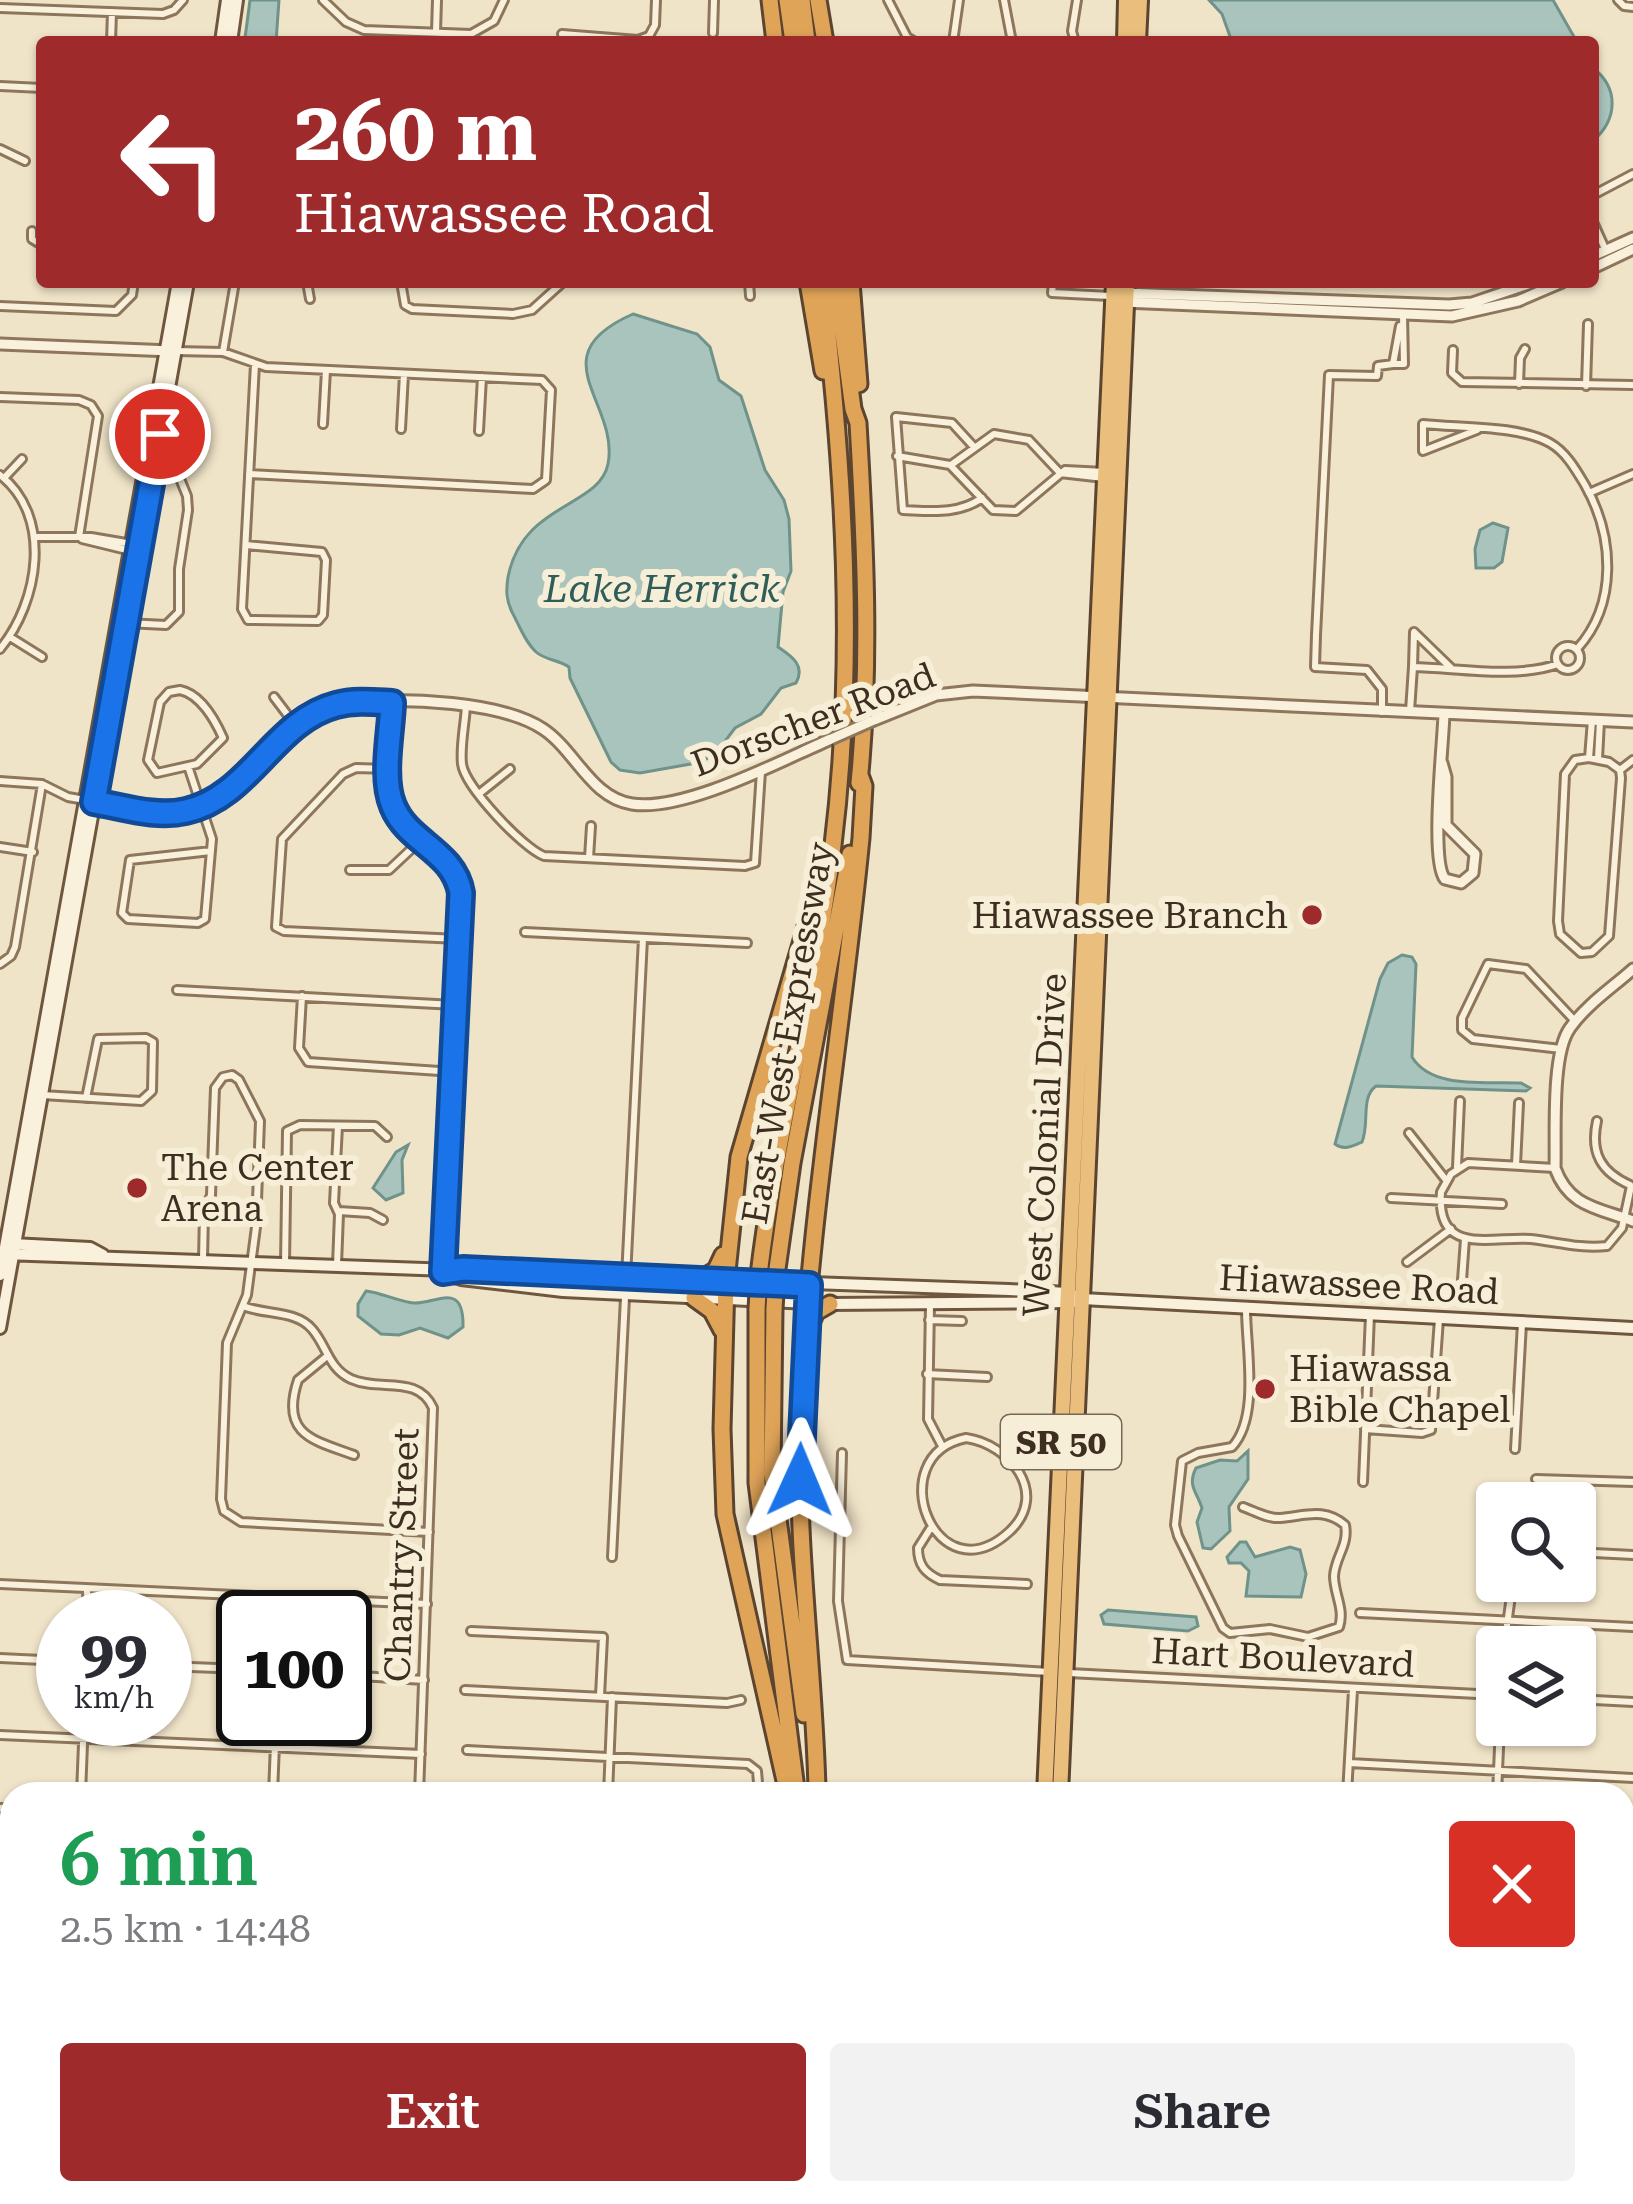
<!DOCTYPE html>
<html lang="en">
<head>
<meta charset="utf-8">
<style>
	body { margin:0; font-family:"Roboto Serif",serif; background:#f2f2f3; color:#2b2b33; height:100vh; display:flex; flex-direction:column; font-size:45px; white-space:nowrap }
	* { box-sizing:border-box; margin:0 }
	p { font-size:39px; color:#7c7c81 }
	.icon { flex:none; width:66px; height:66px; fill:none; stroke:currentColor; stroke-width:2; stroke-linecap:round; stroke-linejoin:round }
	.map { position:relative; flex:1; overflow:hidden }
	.details { position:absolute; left:0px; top:1782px; width:1635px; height:423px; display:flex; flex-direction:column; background:#fff; border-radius:36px 36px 0 0; box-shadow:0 3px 9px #0004 }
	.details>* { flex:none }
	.guide { position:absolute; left:36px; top:36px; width:1563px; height:252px; border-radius:12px; box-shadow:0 3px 9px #0004; background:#9e2a2b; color:#fff; overflow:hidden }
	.controls { position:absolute; left:1476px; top:1482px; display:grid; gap:24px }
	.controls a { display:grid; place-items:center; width:120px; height:120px; border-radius:12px; background:#fff; box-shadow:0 3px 9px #0004; font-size:60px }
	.speed { position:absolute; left:36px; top:1590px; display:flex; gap:24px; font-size:60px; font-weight:700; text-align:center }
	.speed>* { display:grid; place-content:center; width:156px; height:156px; border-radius:50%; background:#fff; box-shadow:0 3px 9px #0004; line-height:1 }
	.speed small { font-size:30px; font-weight:400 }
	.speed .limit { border:6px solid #111; border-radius:18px; background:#fff; color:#111 }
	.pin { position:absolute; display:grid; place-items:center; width:102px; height:102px; color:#fff; margin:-51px; border:6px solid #fff; border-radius:50%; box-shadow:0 3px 12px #0007 }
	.me { position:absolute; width:132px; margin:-66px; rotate:1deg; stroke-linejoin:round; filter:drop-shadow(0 0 9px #0008) }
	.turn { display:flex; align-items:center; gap:42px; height:252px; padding:0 60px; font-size:54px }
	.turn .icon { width:156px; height:156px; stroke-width:2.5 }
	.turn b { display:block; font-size:84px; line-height:102px }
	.round { display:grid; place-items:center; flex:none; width:126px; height:126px; border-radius:12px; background:#f2f2f3 }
	.summary { display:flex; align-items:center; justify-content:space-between; height:204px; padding:0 60px }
	h1 { font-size:72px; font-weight:600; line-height:90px; color:#1e9e55 }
	.action { display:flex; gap:24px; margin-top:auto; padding:24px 60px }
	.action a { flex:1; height:138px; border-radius:12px; background:#9e2a2b; color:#fff; font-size:48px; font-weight:600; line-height:138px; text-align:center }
	.action a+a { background:#f2f2f3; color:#2b2b33 }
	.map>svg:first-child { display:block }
</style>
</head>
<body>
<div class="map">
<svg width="1633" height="2204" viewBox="0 0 1633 2204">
	<rect width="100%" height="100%" fill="#f0e4c8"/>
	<path fill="#a9c4bc" stroke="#6f938a" stroke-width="3" d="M250,0H279L276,42L245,38Z
		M1209,0H1553L1577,42H1232L1222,14Z
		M1593,68C1619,88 1618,119 1593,141Z
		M633,314L697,334L710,347L719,380L741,396L765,470L784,500L789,519L791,571L783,592L778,647C791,656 806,665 796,683L781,688L761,714L735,728L717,752L702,762L640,773L620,770L611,762L570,678L569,667C559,660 545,660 536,652C525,642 519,625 512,612C506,600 506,590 508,577C523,502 599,508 608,464C620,403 537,356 633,314Z
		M1493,523L1508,528L1502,562L1494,568H1476L1475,549L1480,530Z
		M1402,955L1412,957L1416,964L1412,1057C1432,1090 1487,1081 1521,1083L1530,1088L1526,1091L1376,1086C1360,1098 1370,1123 1362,1142C1353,1146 1344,1151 1335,1144L1380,979L1388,963Z
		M408,1145L402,1160L403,1193L386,1200L373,1188L396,1152Z
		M366,1291C382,1293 401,1302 414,1303C436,1304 464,1280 463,1327L448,1338L420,1328L399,1335L381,1334L358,1316V1304Z
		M1248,1451V1479L1229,1507L1230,1531L1211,1549L1203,1548L1197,1522L1202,1508C1197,1492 1187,1486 1196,1468L1220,1460L1237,1461Z
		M1240,1542H1246L1255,1557L1290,1547L1300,1550L1306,1574L1301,1597L1246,1596L1249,1571L1241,1563H1229L1227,1557Z
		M1108,1610L1196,1617L1198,1626L1188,1631L1104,1624L1101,1615Z
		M0,1890L12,1892V2116L0,2121Z"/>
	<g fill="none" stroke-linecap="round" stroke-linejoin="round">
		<defs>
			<path id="minor" d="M323,0L346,22L364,30L471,34L494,21L504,0
				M888,0L907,37L915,42
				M1004,0L1012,42
				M1618,0L1624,6L1633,7
				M0,8L163,14L174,10L183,0
				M436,32L437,0
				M713,33L714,0
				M562,34L638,40L649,36L655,25L656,0
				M111,42L112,12
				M953,42L959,0
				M1075,42L1072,31L1077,0
				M0,86L42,88
				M0,149L25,161
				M1593,195L1633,174
				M1593,222L1606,251
				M32,231V239L42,245
				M307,282L310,299
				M401,282L405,305L412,309L513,314L532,310L563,282
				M749,282L750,296
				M1053,282L1052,293L1110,296
				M1398,282H1408
				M0,306L116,311L132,295L134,282
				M1453,350L1452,373L1462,382L1633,385
				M176,351L223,352L266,367L542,380L551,390L546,480L533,489L249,474
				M223,352L235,282
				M1391,364H1404L1403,314
				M1393,364L1400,326
				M1519,384L1520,358L1525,349
				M1586,386L1588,324
				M0,397L79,400L91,405L98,416L79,537
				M323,424L326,370
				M401,429L404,374
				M1477,430L1423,451V424C1460,428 1518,425 1550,443C1566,452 1576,470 1585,485C1614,536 1618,604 1577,649
				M479,431L482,377
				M974,447L952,423L896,417L903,510C930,511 958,515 982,498
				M897,456L950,465L993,510L1016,511L1065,470L1105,472
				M951,465L994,434L1029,440L1060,473
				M1060,473L1104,478
				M0,475C53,516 39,602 0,649
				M5,477L22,459
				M1589,493L1633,474
				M35,537H91L132,544
				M82,539L127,550
				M246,545L322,552L326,560L323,615L318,621L248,620L242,609L255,364
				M126,623L166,625L179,612V569L188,510L187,496L176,469L187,418
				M10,637L42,657
				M1556 658a12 12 0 1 1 24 0a12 12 0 1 1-24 0Z
				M1451,668L1414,632L1413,667C1458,668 1515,679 1558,664
				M180,690C200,694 215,720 223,738L197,764L157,773L148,760L160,702L169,692Z
				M274,697L296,726
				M392,703C391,733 381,778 393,806C408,843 454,851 461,893L443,1271
				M466,706C465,724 460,746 462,764C465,787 523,848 544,856L745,866L755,863L761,771
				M1410,711L1413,667
				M1382,712V689L1367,670L1315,667L1316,635L1329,375L1377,376L1378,366L1393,364
				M1589,758L1609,762L1620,770L1621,778L1609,936L1592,952L1581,953L1560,934L1558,921L1565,774L1575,760Z
				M1589,758L1592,720
				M1598,759L1600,721
				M189,769L212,839L205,919L198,923L128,919L122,913L130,860L211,851
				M389,769L356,768L343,774L282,839L276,927L284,931L459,939
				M1620,770L1633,760
				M0,781L42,784L68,797L85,800
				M480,793L510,769
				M0,847L33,852
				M589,858L591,826
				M350,870H389L422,839
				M525,932L747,943
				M0,964L11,956L15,947L42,784
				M177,990L455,1005
				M302,996L299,1048L308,1062L454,1072
				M1561,1049L1473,1039L1462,1030V1018L1488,964L1526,969L1574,1020
				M42,1095L141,1101L152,1091L153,1042L146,1038L98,1039L86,1098
				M1597,1121C1590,1153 1601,1172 1630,1185
				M1409,1133L1446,1180
				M1516,1165L1519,1103
				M1457,1167L1460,1101
				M1555,1168L1468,1163L1451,1174L1441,1192C1436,1257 1491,1236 1531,1239C1557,1242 1581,1249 1607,1246L1622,1228L1631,1186
				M1391,1198L1502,1204
				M339,1211L370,1213L383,1220
				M203,1260L204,1212L211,1195L215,1088L223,1077L232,1075L239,1080L260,1121L256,1227L247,1295L227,1343L221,1499L224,1511L241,1522L429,1532
				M1407,1262L1451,1229
				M285,1264L287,1131L300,1125L375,1126L387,1137
				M337,1265L339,1214L334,1203L338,1126
				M1461,1294L1465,1239
				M930,1305L928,1419L942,1446
				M243,1306C265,1315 296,1310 312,1329C327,1346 328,1368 351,1379C380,1392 418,1374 433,1408L419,1794
				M929,1320L962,1321
				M326,1357L298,1380C280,1434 312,1440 354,1455
				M927,1374L987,1377
				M1365,1429L1422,1433L1431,1430L1439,1319
				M966,1438C1009,1444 1050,1493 1010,1531C936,1600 879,1456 966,1438Z
				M1515,1449L1522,1323
				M842,1453L838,1601L847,1660L1050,1672
				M1536,1479L1633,1482
				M1363,1482L1370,1315
				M1243,1507C1254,1511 1268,1519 1280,1518C1305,1516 1324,1507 1345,1525C1349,1545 1335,1557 1334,1576C1334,1594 1345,1609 1339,1627L1308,1637L1270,1629L1230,1633L1223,1628L1178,1536L1175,1525L1182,1461L1198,1453L1232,1447C1260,1417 1246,1348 1246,1309
				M930,1529L918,1548C918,1565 925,1573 940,1580L1027,1584
				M1575,1552L1633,1555
				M612,1557L643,938
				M0,1584L427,1604
				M87,1591L88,1617
				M279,1598V1617
				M1360,1613L1633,1627
				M471,1631L603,1637L600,1696
				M1504,1647L1513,1581
				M0,1658L63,1661
				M165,1666L243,1669
				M1069,1673L1497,1695
				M345,1675L424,1680
				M465,1690L727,1703L741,1700
				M1575,1699L1633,1702
				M0,1735L421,1754
				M467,1750L748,1764L757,1771L759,1794
				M1349,1763L1633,1778
				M1234,1791L1293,1794
				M81,1794L84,1719
				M273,1794L276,1719
				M608,1794L612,1697
				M1347,1794L1353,1690
				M1497,1794L1500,1725
				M0,1808L12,1809
				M1623,1851L1633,1852
				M1623,2001H1633
				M1049,2195L1221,2204
				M45,2204L50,2193
				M145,2204L146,2193
				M292,2204V2193
				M444,2204V2193
				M591,2204V2193
				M743,2204L744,2193
				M903,2204L904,2193
				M1338,2204V2193"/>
			<path id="tertiary" d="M1593,256L1633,238
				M1593,268L1633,249
				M1124,293L1449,305L1472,303L1534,282
				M1123,302L1452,316L1518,301L1562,282
				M0,344L171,351
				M874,720L936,695L973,691L1633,722
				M1442,763L1446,777V825L1475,854L1473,873L1461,883L1445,879C1430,861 1443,745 1444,714
				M90,801C119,807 151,817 181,812C254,800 279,707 355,702C405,698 501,701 543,729C575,750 591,798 632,804C685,812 782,760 831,739
				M1633,969C1613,987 1586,1005 1570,1028C1551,1054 1556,1134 1555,1168C1569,1207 1598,1208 1633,1221
				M0,1845H12
				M1623,1926H1633"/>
			<path id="secondary" d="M221,42L227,0
				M231,42L237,0
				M12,1244L90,1248L103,1255
				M4,1254L1009,1290L1068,1293L1082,1299L1633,1328
				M446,1274L461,1279L563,1291L810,1303
				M0,1275L178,282
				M828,1304L1073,1302
				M0,1328L188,282"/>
			<path id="trunk" d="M1125,42L1126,0
				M1138,42L1140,0
				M1045,1794L1114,282
				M1060,1794L1127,282
				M1030,2204L1031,2193
				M1045,2204V2193"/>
			<path id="motorway" d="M770,0L775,42
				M787,0L793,42
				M802,0L807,42
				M818,0L825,42
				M808,282L823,371
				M836,282L853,409L858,423C865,543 871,663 859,783
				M851,282L859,384
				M759,1275C776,1131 816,989 833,845C856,657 844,469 822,282
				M776,1276L792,1163L850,854
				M699,1280L716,1270L723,1255
				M694,1298L712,1311L722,1330
				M757,1309V1483L796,1789
				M774,1309L772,1474L804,1714
				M809,1327L816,1312L830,1304
				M817,1789C814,1668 796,1548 800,1426C807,1229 842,1034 861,838L864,786L860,775
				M788,1794L725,1514L722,1429L726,1281L739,1157L819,882
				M852,2193L854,2204
				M872,2193L873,2204"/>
		</defs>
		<use href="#minor" stroke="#8d765c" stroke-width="12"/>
		<use href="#tertiary" stroke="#8d765c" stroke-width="15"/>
		<use href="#secondary" stroke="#6f573f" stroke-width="16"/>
		<use href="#trunk" stroke="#5b4430" stroke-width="20"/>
		<use href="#motorway" stroke="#5b4430" stroke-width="21"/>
		<use href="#minor" stroke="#faf1dc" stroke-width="6"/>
		<use href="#tertiary" stroke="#faf1dc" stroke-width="9"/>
		<use href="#secondary" stroke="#faf1dc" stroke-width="10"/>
		<use href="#trunk" stroke="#eabe7c" stroke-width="14"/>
		<use href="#motorway" stroke="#e0a458" stroke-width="15"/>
		<defs>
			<path id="tertiary-bridge" d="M831,739L874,720"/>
			<path id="motorway-bridge" d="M757,1309L759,1275
				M774,1309L776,1276"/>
		</defs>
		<use href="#tertiary-bridge" stroke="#8d765c" stroke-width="15" stroke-linecap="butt"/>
		<use href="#motorway-bridge" stroke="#5b4430" stroke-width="21" stroke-linecap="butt"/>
		<use href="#tertiary-bridge" stroke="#faf1dc" stroke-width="9"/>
		<use href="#motorway-bridge" stroke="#e0a458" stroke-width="15"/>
	</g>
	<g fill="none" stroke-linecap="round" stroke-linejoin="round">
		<defs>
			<path id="route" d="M160,434L94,802C124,807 156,818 186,811C250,797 274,721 336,705C355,700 373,702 392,703C391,733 381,778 393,806C408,843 454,851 461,893L443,1272L463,1269L809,1285L800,1480"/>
		</defs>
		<use href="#route" stroke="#114b97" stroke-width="30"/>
		<use href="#route" stroke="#1a73e8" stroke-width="21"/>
	</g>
	<g fill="#9e2a2b" stroke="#f7eed8" stroke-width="4.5">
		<circle cx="1312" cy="915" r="12"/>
		<circle cx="137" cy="1188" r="12"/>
		<circle cx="1265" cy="1389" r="12"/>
	</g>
	<g text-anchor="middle" stroke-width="12" stroke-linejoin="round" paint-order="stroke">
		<rect fill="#f7eed8" stroke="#756857" stroke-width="3" x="1001" y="1415" width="120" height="54" rx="9"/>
		<g font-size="33" font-weight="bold" fill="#3d2e20">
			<text x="1061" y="1454">SR 50</text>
		</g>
		<g font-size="36" fill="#3d2e20" stroke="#f7eed8">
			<text transform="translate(813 719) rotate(-21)" y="13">Dorscher Road</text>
			<text transform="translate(787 1033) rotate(-80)" y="13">East-West Expressway</text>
			<text transform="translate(1044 1145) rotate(-87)" y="13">West Colonial Drive</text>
			<text transform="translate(1359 1284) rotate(3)" y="13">Hiawassee Road</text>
			<text transform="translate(401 1555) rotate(-88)" y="13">Chantry Street</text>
			<text transform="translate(1283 1657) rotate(3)" y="13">Hart Boulevard</text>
		</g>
		<g font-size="36" fill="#3d2e20" stroke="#f7eed8" text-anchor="start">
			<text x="1288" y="928" text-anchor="end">Hiawassee Branch</text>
			<text x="161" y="1180">The Center<tspan x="161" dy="41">Arena</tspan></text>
			<text x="1289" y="1381">Hiawassa<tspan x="1289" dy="41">Bible Chapel</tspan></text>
		</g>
		<g font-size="39" font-style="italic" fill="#2f5d5a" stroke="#f7eed8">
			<text x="662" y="602">Lake Herrick</text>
		</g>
	</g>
</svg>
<div class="controls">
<a><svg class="icon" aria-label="search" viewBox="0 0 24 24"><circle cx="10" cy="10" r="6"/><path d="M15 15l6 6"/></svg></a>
<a><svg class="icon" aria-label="layers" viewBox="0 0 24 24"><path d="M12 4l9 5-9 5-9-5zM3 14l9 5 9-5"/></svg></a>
</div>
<div class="speed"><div>99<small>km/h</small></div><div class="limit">100</div></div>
<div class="pin" style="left:160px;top:434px;background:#d93025"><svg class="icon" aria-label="arrive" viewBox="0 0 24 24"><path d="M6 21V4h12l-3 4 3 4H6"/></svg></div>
<svg class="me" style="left:800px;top:1480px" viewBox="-20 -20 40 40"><path d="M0-17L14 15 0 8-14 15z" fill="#1a73e8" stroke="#fff" stroke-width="4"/></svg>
<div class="guide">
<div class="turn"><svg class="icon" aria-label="left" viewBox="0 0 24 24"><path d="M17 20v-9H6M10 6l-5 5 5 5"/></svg><div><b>260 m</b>Hiawassee Road</div></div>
</div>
<section class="details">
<div class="summary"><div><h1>6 min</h1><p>2.5 km · 14:48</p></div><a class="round" style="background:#d93025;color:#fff"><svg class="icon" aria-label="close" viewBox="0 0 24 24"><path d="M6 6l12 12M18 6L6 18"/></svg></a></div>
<div class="action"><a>Exit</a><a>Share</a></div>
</section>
</div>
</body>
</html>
